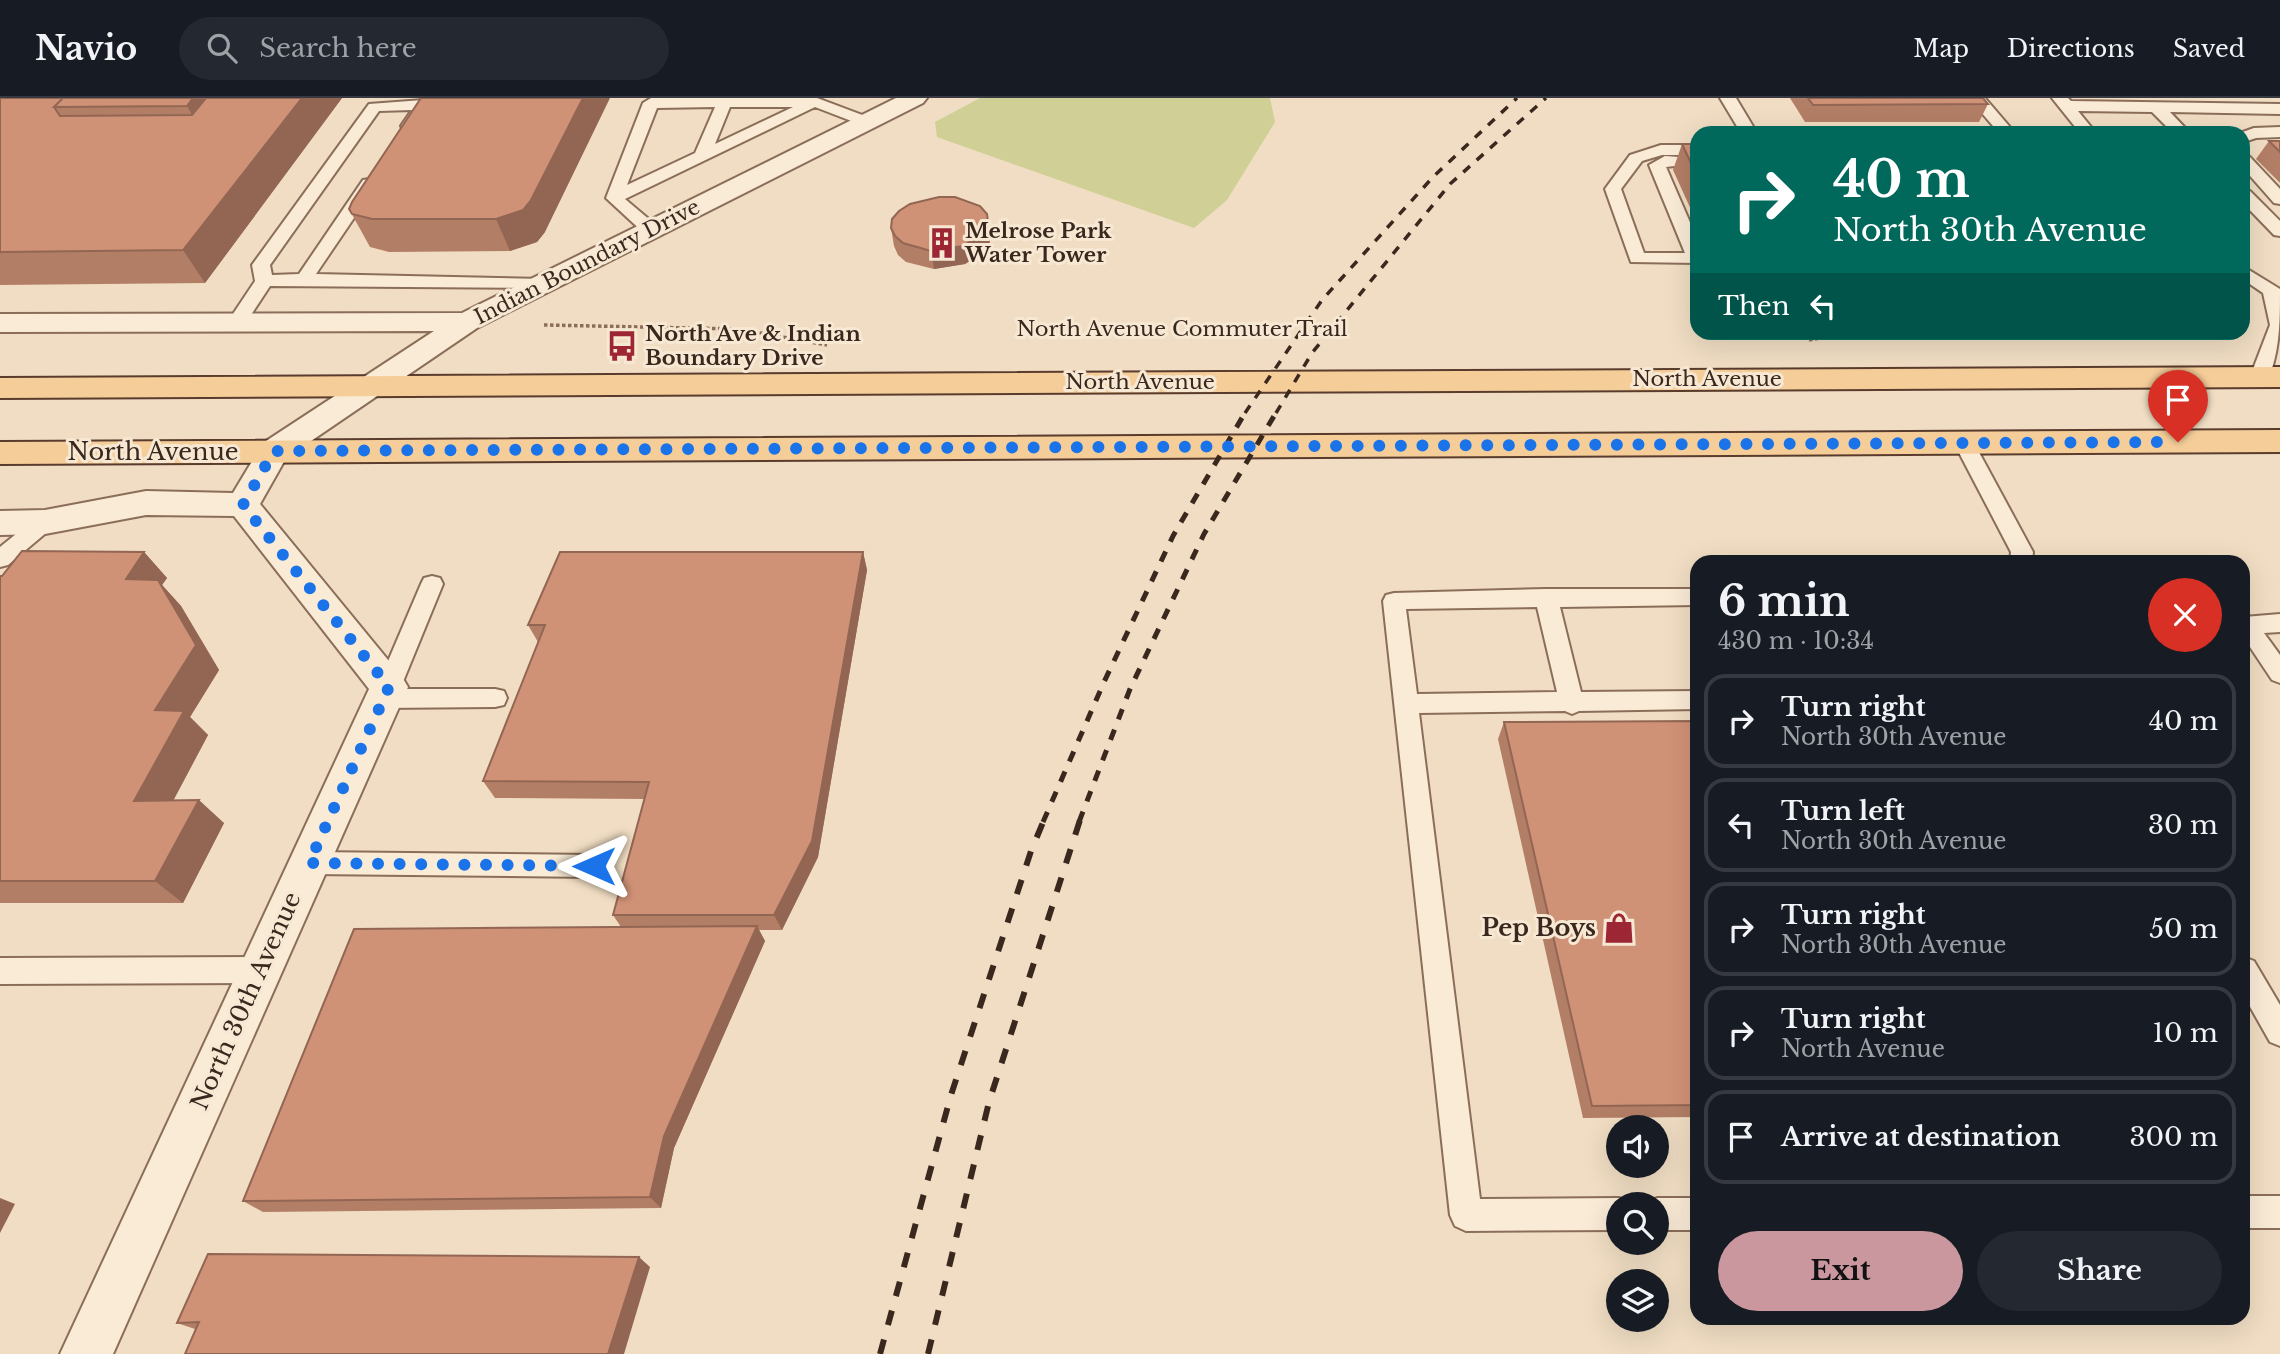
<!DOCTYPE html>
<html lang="en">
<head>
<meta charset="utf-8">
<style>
	body { margin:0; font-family:"Libre Baskerville",serif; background:#242831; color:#f1f3f6; height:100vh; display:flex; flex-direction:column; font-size:26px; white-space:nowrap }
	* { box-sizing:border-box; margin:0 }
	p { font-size:23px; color:#9ea1a6 }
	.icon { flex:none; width:38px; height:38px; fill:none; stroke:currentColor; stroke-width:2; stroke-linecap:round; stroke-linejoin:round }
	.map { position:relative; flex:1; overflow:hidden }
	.panel { position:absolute; left:1690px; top:457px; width:560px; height:770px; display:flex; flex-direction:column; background:#171b24; border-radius:21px; box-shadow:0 7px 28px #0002 }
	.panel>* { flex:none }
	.hud { position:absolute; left:1690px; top:28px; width:560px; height:214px; border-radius:21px; box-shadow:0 7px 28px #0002; background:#00695c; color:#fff; overflow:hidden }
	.fabs { position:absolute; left:1606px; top:1017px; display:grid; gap:14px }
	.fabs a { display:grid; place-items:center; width:63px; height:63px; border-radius:50%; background:#171b24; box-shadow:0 7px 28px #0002; font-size:35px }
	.pin { position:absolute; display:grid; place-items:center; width:60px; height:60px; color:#fff; margin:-72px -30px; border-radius:50% 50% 50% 0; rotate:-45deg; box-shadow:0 0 7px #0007 }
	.pin .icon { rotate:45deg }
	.me { position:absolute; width:77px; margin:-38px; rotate:270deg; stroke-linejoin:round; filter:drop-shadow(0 0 5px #0008) }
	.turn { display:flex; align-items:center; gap:24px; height:147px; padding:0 28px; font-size:32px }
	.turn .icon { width:91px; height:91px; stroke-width:2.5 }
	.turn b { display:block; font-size:49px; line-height:60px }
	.then { display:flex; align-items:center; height:66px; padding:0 28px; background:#0003; gap:14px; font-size:26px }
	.round { display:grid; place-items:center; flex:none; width:74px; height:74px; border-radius:37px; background:#242831 }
	.summary { display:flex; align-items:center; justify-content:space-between; height:119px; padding:0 28px }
	h1 { font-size:42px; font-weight:700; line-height:52px }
	.button { display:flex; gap:14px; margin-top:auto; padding:14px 28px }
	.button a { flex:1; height:80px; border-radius:42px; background:#cb979f; color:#111; font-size:28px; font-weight:700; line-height:80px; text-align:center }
	.button a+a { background:#242831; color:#f1f3f6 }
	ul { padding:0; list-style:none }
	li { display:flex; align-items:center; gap:21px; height:94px; margin:0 14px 10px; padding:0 14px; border:4px solid #363941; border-radius:21px }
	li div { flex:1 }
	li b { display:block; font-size:26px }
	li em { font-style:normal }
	header { display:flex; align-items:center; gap:42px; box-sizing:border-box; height:98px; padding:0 35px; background:#171b24; border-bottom:2px solid #363941 }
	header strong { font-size:33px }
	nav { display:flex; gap:38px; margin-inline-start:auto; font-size:24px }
	.search { width:490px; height:63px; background:#242831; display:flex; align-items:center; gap:18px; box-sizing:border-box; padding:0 24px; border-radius:38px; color:#9ea1a6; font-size:26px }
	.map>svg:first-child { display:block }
</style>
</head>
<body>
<header>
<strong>Navio</strong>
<div class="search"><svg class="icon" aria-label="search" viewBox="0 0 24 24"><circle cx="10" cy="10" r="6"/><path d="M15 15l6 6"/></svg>Search here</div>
<nav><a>Map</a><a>Directions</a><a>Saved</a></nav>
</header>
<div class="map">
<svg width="2280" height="1256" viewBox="0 0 2280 1256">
	<rect width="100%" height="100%" fill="#f0ddc3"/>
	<path fill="#cfcf96" d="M980,0H1270L1275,24L1227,102L1194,130L937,39L935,24Z"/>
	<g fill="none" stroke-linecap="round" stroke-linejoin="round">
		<defs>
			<path id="service" d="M651,0H817L873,21L875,24L867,29L815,9L625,101L657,128L660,132L651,137L645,136L606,100L643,5ZM715,9L695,55L627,87L657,10ZM730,9H793L715,46Z
				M1720,0H1736L1757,35H1741Z
				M1969,0H1985L2015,35H1999Z
				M2052,0H2068L2071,3L2280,6V16L2170,14L2190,35H2173L2152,14L2078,13L2096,35H2080Z
				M423,2L431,7L415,31L409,33L401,28L412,12L379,13L270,167L272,177L299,176L363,82L369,81L377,86L316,176L544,181L550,182L553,186L550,190L270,188L243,229H229L227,225L255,183L252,167L369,6Z
				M2280,29V39L2256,40L2244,44V35H2240L2254,30Z
				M1661,47H1698V57H1662L1642,63L1621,91L1644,155H1685L1649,67L1665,58L1692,60L1694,63L1692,66L1666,69L1698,143V165L1631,164L1605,91L1630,57Z
				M2244,57L2250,59L2280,91V106L2274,105L2244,71Z
				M2244,92L2250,93L2280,123V138L2274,137L2244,106Z
				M2244,169L2280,191C2280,222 2280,256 2267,283H2253L2250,279L2270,227L2263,195L2244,182Z
				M1964,338L1971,340L1974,345L2033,454L2032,464H2010L2011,454L1954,345L1957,340Z
				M45,416L53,419L56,424L53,429L8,467L0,469V449L37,419Z
				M432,478L440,480L443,486L400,591H495L504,593L507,600L504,607L495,609L382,610L373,608L370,601L373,594L379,593L377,589L421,486L424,480Z
				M1546,491H1698V507L1560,509L1581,594L1698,593V611L1579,613L1572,616L1565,613L1419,615L1480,1101L1619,1100L1631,1106H1619V1132L1466,1133L1455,1128L1450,1117L1383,503L1386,497L1394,495ZM1537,509L1557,594L1417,596L1406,511Z
				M2280,516V534L2264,535L2280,557V585L2272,582L2244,540V519Z
				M309,754L594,757L603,760L607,768L603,776L594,779L309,776L300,773L296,765L300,757Z
				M260,859L270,863L274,872L270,881L260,885L0,886V860Z
				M2244,859L2254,863L2280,907V948L2270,944L2244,898Z
				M2244,1098H2280V1130H2244Z
				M1657,1100H1698V1132H1657V1106H1645Z"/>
			<path id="minor" d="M896,0H927L923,5L477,230L286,360L260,406L402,579L408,589L113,1256H60L369,591L234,418L146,417L45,436L0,437V413L45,412L146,393L233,395L263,345L434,233L0,234V216L462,215Z"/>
			<path id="primary" d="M2280,269V289L0,300V280Z
				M2280,332V354L0,366V344Z"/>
		</defs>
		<use href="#service" stroke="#8b6e59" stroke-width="4"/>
		<use href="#minor" stroke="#8b6e59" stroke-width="4"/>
		<use href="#primary" stroke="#593c2d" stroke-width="4"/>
		<path stroke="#8b6e59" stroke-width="3.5" stroke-dasharray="3.5 2.5" stroke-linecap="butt" d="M544,227L738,231L827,247
			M1809,242L1853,234"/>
		<use href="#service" fill="#faebd7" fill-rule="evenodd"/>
		<use href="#minor" fill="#faebd7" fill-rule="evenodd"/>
		<use href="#primary" fill="#f5cd99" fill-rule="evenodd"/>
		<path stroke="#3a281e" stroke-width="3.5" stroke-dasharray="9 9" stroke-linecap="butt" d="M1245,315L1322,202L1433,79L1517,0
			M1276,315L1312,255L1450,86L1546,0"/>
		<path stroke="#3a281e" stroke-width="5" stroke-dasharray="11 11" stroke-linecap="butt" d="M1043,724L1104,584L1173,438L1246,313
			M1079,724L1130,591L1204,436L1277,313"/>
		<path stroke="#3a281e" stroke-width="6" stroke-dasharray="15 15" stroke-linecap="butt" d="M880,1256L951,997L1031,753L1044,722
			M928,1256L989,1004L1080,722"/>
	</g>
	<path fill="#b37e66" d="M0,0H342L205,185L0,187Z
		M421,0L545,134L537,144L510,153L389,154L370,149L349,111Z
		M1790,0H1983L1988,6L1979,24H1805Z
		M2269,43H2280V85L2256,61Z
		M1682,46H1698V127L1673,72Z
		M988,124L990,143L987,152L965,166L934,171L906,164L898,157L894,148L891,130Z
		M144,454L167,480L162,487L181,508L219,572L190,619L208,637L173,702L224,725L183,805H0V478Z
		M863,454L867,472L818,759L782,832H759L765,843L674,1050L661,1110L263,1114L243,1103L621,829L613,817L644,701L495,700L483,683L538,544L528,527Z
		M1698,623V1019L1583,1020L1498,641L1504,624Z
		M650,1169L195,1231L177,1225Z"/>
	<path fill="#926653" d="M193,0H251L211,49L187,8Z
		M302,0H342L205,185L183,152Z
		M583,0H610L545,134L537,144L510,153L496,121Z
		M988,124L990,143L987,152L965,166L934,171L931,153Z
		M144,454L167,480L162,487L181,508L219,572L190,619L208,637L161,726L134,703L155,612L126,481Z
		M863,454L867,472L818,759L782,832L774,817Z
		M199,702L224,725L183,805L155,783Z
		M757,828L765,843L674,1050L661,1110L650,1099L664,1038Z
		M0,1100L15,1106L0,1135Z
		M639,1159L650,1169L624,1256H608Z"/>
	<path fill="#d09277" stroke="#926653" stroke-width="2" d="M0,0H63L54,9L60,18L192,17L206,0H302L183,152L0,154Z
		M63,0H193L187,8L54,9Z
		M421,0H583L531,102L523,112L496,121H372L352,116L349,111L352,104Z
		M1808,0H1983L1988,6L1813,7Z
		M2269,43H2280V54Z
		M1682,46H1698V80Z
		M939,99H955L980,108L987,116L988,124L985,134L963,148L931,153L903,145L895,138L891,130L892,121L899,113L910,106Z
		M22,453L144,454L126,481L158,482L196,547L155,612L184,613L134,703L199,702L155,783H0V478H2Z
		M560,454H863L812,743L774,817H613L649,684L483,683L545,527H528Z
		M1698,623V1007L1592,1008L1504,624Z
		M757,828L664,1038L650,1099L243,1103L354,831Z
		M208,1156L639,1159L608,1256H185L199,1224L177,1225Z"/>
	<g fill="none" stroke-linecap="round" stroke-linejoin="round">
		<path stroke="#1a73e8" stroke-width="12" stroke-dasharray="0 21.6" d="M594,768L309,765L389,589L243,407L274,353L2178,344"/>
	</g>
	<defs>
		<symbol id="building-bare" viewBox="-9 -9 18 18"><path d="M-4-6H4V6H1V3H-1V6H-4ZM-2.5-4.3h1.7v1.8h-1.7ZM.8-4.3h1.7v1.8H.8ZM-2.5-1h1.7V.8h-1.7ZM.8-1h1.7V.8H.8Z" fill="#9d2635" stroke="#f7e8d3" stroke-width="2.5" paint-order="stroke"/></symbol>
		<symbol id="bus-bare" viewBox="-9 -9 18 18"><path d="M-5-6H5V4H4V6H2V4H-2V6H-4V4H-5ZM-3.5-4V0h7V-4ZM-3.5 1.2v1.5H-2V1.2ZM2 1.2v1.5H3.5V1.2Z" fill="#9d2635" stroke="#f7e8d3" stroke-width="2.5" paint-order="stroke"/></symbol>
		<symbol id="shop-bare" viewBox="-9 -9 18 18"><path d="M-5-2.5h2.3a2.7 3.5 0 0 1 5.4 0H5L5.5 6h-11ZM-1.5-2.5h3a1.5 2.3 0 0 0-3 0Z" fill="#9d2635" stroke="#f7e8d3" stroke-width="2.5" paint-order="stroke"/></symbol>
	</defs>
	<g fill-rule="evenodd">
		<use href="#building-bare" x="920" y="123" width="44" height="44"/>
		<use href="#bus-bare" x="600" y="226" width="44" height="44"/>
		<use href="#shop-bare" x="1597" y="808" width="44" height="44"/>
	</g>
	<g text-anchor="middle" stroke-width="6" stroke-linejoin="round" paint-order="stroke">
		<g font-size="21" font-weight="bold" fill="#3a281e" stroke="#f7e8d3" text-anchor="start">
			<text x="965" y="140">Melrose Park<tspan x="965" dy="24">Water Tower</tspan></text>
			<text x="645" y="243">North Ave &amp; Indian<tspan x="645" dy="24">Boundary Drive</tspan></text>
		</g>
		<g font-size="21" fill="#3a281e" stroke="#f7e8d3">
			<text transform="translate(587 164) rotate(-27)" y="7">Indian Boundary Drive</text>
			<text x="1182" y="238">North Avenue Commuter Trail</text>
			<text x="1707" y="288">North Avenue</text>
			<text x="1140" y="291">North Avenue</text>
		</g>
		<g font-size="24" fill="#3a281e" stroke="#f7e8d3">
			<text x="153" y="362">North Avenue</text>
			<text transform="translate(246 903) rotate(-66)" y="8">North 30th Avenue</text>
		</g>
		<g font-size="24" font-weight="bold" fill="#3a281e" stroke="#f7e8d3" text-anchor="end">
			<text x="1596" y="838">Pep Boys</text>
		</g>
	</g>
</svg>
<div class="fabs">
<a><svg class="icon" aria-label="sound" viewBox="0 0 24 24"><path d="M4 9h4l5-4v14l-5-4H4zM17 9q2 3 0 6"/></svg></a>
<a><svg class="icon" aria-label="search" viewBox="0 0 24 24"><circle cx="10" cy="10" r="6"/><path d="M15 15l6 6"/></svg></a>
<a><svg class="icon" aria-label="layers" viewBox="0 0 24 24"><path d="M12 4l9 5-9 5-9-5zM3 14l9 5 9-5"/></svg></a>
</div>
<div class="pin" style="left:2178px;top:344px;background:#d93025"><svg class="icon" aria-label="arrive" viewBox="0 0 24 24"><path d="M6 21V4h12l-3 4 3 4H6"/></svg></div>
<svg class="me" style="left:594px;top:768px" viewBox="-20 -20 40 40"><path d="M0-17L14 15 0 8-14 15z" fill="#1a73e8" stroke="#fff" stroke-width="4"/></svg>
<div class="hud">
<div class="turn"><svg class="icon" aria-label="right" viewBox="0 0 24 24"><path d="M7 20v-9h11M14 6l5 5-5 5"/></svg><div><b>40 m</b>North 30th Avenue</div></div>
<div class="then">Then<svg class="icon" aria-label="left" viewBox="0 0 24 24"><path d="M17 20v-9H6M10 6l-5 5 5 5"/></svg></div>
</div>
<section class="panel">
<div class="summary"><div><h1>6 min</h1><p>430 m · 10:34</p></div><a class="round" style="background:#d93025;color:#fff"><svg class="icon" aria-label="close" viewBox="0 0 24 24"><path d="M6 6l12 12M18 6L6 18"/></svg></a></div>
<ul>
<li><svg class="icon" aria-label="right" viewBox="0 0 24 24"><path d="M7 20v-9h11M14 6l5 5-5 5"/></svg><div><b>Turn right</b><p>North 30th Avenue</p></div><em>40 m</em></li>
<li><svg class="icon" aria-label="left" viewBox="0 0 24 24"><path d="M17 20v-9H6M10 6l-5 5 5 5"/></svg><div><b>Turn left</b><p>North 30th Avenue</p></div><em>30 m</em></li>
<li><svg class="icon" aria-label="right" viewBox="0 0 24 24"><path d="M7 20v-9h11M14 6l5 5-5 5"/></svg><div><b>Turn right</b><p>North 30th Avenue</p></div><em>50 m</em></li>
<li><svg class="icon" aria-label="right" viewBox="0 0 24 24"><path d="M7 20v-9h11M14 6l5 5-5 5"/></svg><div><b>Turn right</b><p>North Avenue</p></div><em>10 m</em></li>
<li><svg class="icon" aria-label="arrive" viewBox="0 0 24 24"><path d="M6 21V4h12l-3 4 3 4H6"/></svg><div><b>Arrive at destination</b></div><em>300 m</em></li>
</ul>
<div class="button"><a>Exit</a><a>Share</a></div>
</section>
</div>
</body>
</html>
